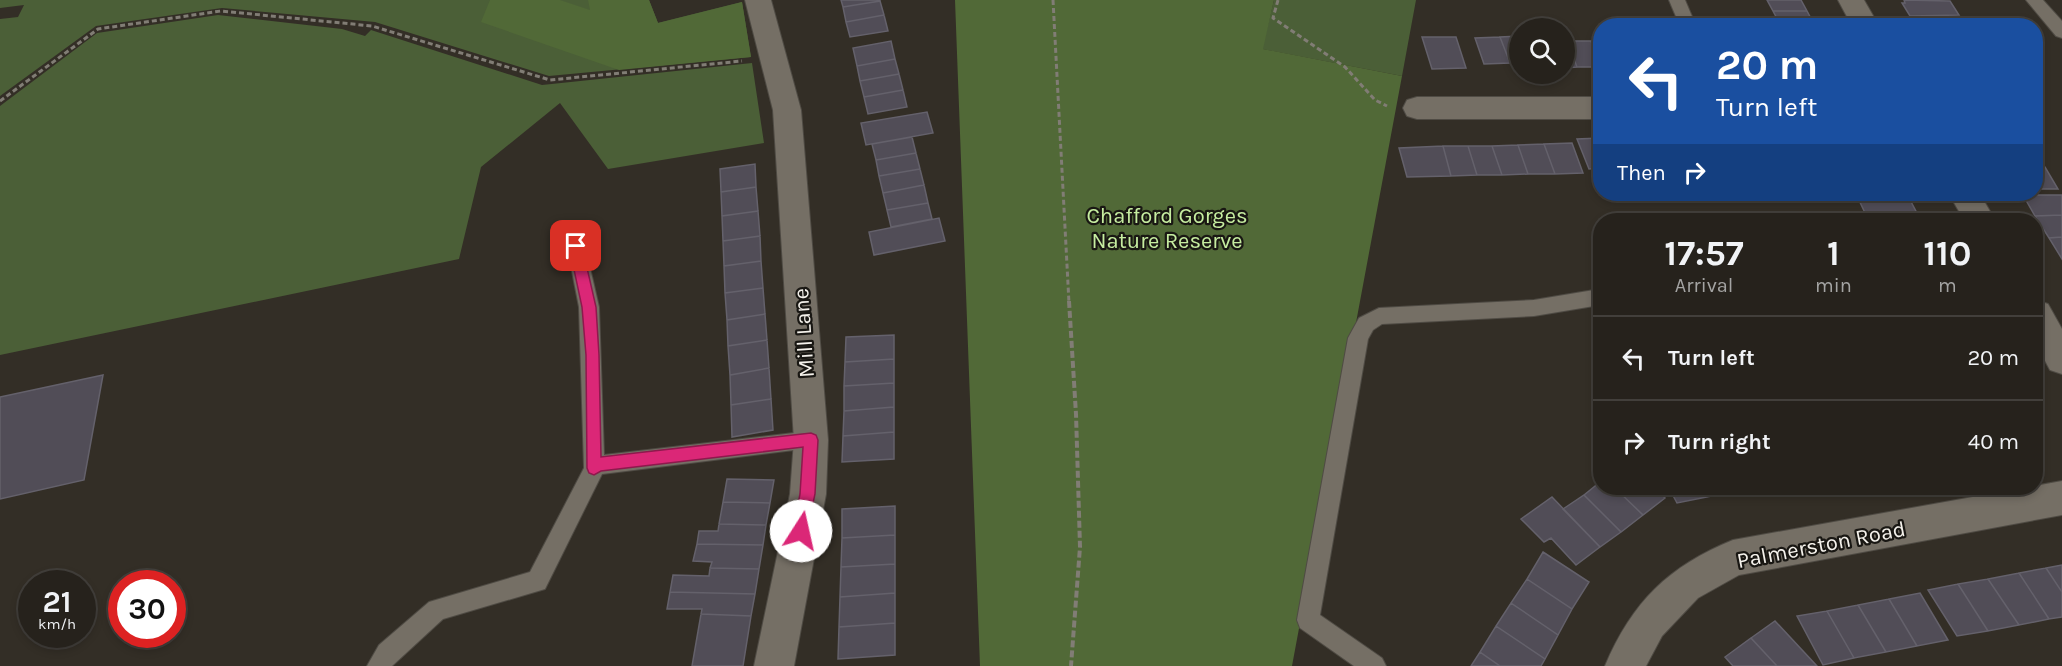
<!DOCTYPE html>
<html lang="en">
<head>
<meta charset="utf-8">
<style>
	body { margin:0; font-family:Karla,sans-serif; background:#322f29; color:#f1f3f6; height:100vh; display:flex; flex-direction:column; font-size:22px; white-space:nowrap }
	* { box-sizing:border-box; margin:0 }
	p { font-size:20px; color:#a4a4a3 }
	.icon { flex:none; width:33px; height:33px; fill:none; stroke:currentColor; stroke-width:2; stroke-linecap:round; stroke-linejoin:round }
	.map { position:relative; flex:1; overflow:hidden }
	.panel { position:absolute; left:1593px; top:213px; width:450px; height:282px; display:flex; flex-direction:column; background:#26221c; border-radius:24px; box-shadow:0 3px 9px #0003,0 0 0 2px #423f3b }
	.panel>* { flex:none }
	.banner { position:absolute; left:1593px; top:18px; width:450px; height:183px; border-radius:24px; box-shadow:0 3px 9px #0003,0 0 0 2px #423f3b; background:#1a4fa0; color:#fff; overflow:hidden }
	.tools { position:absolute; left:1509px; top:18px; display:grid; gap:12px }
	.tools a { display:grid; place-items:center; width:66px; height:66px; border-radius:50%; background:#26221c; box-shadow:0 3px 9px #0003,0 0 0 2px #423f3b; font-size:30px }
	.speed { position:absolute; left:18px; top:570px; display:flex; gap:12px; font-size:30px; font-weight:700; text-align:center }
	.speed>* { display:grid; place-content:center; width:78px; height:78px; border-radius:50%; background:#26221c; box-shadow:0 3px 9px #0003,0 0 0 2px #423f3b; line-height:1 }
	.speed small { font-size:15px; font-weight:400 }
	.speed .limit { border:9px solid #d22; background:#fff; color:#111 }
	.pin { position:absolute; display:grid; place-items:center; width:51px; height:51px; color:#fff; margin:-26px; border-radius:12px; box-shadow:0 3px 9px #0006 }
	.me { position:absolute; width:66px; margin:-33px; rotate:10deg; stroke-linejoin:round; filter:drop-shadow(0 0 4px #0008) }
	.turn { display:flex; align-items:center; gap:21px; height:126px; padding:0 24px; font-size:27px }
	.turn .icon { width:78px; height:78px; stroke-width:2.5 }
	.turn b { display:block; font-size:42px; line-height:51px }
	.then { display:flex; align-items:center; height:57px; padding:0 24px; background:#0003; gap:12px; font-size:22px }
	.eta { display:flex; justify-content:space-evenly; align-items:center; height:102px; text-align:center }
	.eta b { font-size:36px; font-weight:700; line-height:42px }
	ul { padding:0; list-style:none }
	li { display:flex; align-items:center; gap:18px; height:84px; padding:0 24px; border-top:2px solid #423f3b }
	li div { flex:1 }
	li b { display:block; font-size:22px }
	li em { font-style:normal }
	.map>svg:first-child { display:block }
</style>
</head>
<body>
<div class="map">
<svg width="2062" height="666" viewBox="0 0 2062 666">
	<rect width="100%" height="100%" fill="#332e26"/>
	<path fill="#4b5f37" d="M0,0H649L658,23L742,2L751,57L549,76L375,22L222,8L96,26L0,96V19L18,17L24,5L0,8Z
		M1274,0H1416L1402,76L1262,49Z
		M218,15L342,29L365,36L371,30L542,85L752,63L764,143L608,169L560,103L481,167L459,259L0,355V106L97,33Z"/>
	<path fill="#516937" d="M490,0H560L590,10L588,0H649L658,23L742,2L751,57L619,70L481,22Z
		M955,0H1274L1263,49L1402,76L1292,666H980Z"/>
	<path fill="#514d57" stroke="#64616b" stroke-width="1.5" d="M841,0H880V1L843,7Z
		M1767,0H1801L1807,11H1773Z
		M1904,0L1950,1L1959,15L1910,16L1902,3H1905Z
		M880,1L884,15L846,22L843,7Z
		M1773,11H1807L1815,26H1781Z
		M884,15L888,31L850,37L846,22Z
		M1949,19L1954,26H1915L1911,20Z
		M1520,36V63H1510L1500,37Z
		M1422,37H1456L1466,68L1432,69Z
		M1500,37L1510,63L1484,64L1475,38Z
		M891,41L895,59L857,66L853,48Z
		M1564,41H1567L1577,67L1564,68Z
		M1567,41H1591L1600,67H1577Z
		M1591,41H1600V64Z
		M895,59L899,74L860,81L857,66Z
		M899,74L903,90L864,97L860,81Z
		M903,90L907,107L868,114L864,97Z
		M927,112L933,133L866,145L861,123Z
		M912,137L916,153L876,160L872,144Z
		M1600,138V168L1589,169L1577,139Z
		M1572,143L1583,173L1555,174L1544,144Z
		M1544,144L1555,174H1528L1518,145Z
		M1518,145L1528,174L1502,175L1492,146Z
		M1443,146H1468L1477,175L1451,176Z
		M1443,146L1451,176L1407,177L1399,148Z
		M1468,146H1492L1502,175H1477Z
		M916,153L920,169L879,176L876,160Z
		M755,164L756,187L721,192L720,169Z
		M2036,167H2045L2058,189H2036Z
		M920,169L924,185L883,193L879,176Z
		M924,185L928,203L887,210L883,193Z
		M756,187L758,211L722,216L721,192Z
		M1869,194H1906L1908,196H1870Z
		M2023,195H2062V215L2035,216Z
		M1857,196H1908L1919,217H1867Z
		M928,203L932,219L891,227L887,210Z
		M758,211L760,236L723,241L722,216Z
		M2062,215V237L2049,238L2035,216Z
		M1882,217H1919L1921,220H1883Z
		M939,218L945,241L874,255L869,232Z
		M760,236L761,261L724,266L723,241Z
		M2062,237V259L2049,238Z
		M761,261L763,288L725,293L724,266Z
		M763,288L765,314L727,320L725,293Z
		M765,314L767,340L728,346L727,320Z
		M894,335V359L845,362L846,337Z
		M767,340L769,368L730,375L728,346Z
		M894,359V383L844,386L845,362Z
		M769,368L771,399L731,405L730,375Z
		M103,375L84,480L0,499V397Z
		M894,383V407L844,411V386Z
		M771,399L773,430L732,437L731,405Z
		M894,407V432L843,436L844,411Z
		M894,432V459L842,462L843,436Z
		M727,479L774,480L770,503L723,502Z
		M1600,482V488H1615L1643,515L1621,532L1584,495Z
		M1615,488H1654L1665,498L1643,515Z
		M1669,488H1702L1707,497L1677,503Z
		M1702,488H1734L1736,491L1707,497Z
		M1584,495L1621,532L1600,547L1563,509Z
		M1552,497L1600,547L1576,565L1551,538L1544,542L1521,519Z
		M723,502L770,503L766,525L719,524Z
		M895,506V535L842,538V509Z
		M719,524L766,525L763,545L697,544L699,531H718Z
		M895,535V564L841,567L842,538Z
		M697,544L763,545L759,569L710,568L712,562L693,561Z
		M1543,552L1589,582L1572,609L1527,579Z
		M895,564V593L840,597L841,567Z
		M2062,565V592L2046,568Z
		M710,568L759,569L755,594L670,592L673,575L709,576Z
		M2046,568L2062,592V617L2049,619L2019,573Z
		M2019,573L2049,619L2019,625L1988,579Z
		M1527,579L1572,609L1558,635L1511,603Z
		M1988,579L2019,625L1988,631L1958,584Z
		M1958,584L1988,631L1957,636L1928,590Z
		M670,592L755,594L751,616L701,614L702,609H667Z
		M895,593V623L839,627L840,597Z
		M1920,593L1948,640L1917,646L1889,599Z
		M1889,599L1917,646L1886,652L1858,605Z
		M1511,603L1558,635L1545,659L1496,626Z
		M1858,605L1886,652L1854,658L1827,611Z
		M1827,611L1854,658L1823,665L1797,616Z
		M701,614L751,616L743,666H692Z
		M1775,621L1817,666H1777L1751,638Z
		M895,623V655L838,659L839,627Z
		M1496,626L1545,659L1541,666H1500L1480,652Z
		M1751,638L1777,666H1733L1725,657Z
		M1480,652L1500,666H1471Z"/>
	<g fill="none" stroke-linecap="round" stroke-linejoin="round">
		<defs>
			<path id="service" d="M1669,0H1685L1696,26H1680Z
				M2026,0H2043L2062,21V38L2056,36Z
				M576,239L583,241L585,246L599,307L604,455L811,431L818,433L821,440L818,447L602,474L545,589L443,619L392,666H367L379,645L429,602L530,572L584,468L579,307L567,246L569,241Z
				M1600,289V305L1534,316L1382,324L1373,330L1368,339L1320,615L1382,658L1386,666H1354L1300,628L1297,620L1348,338L1359,318L1379,308L1534,300Z"/>
			<path id="minor" d="M745,0H771L801,110L828,440L826,494L794,666H754L790,494L794,440L773,110Z
				M1838,0H1864L1879,26H1852Z
				M1417,97H1600V119H1417L1407,116L1403,108L1407,100Z
				M1949,194H1980L1995,220H1964Z
				M2036,300L2048,304L2062,329V374L2050,370L2036,344Z
				M2062,481V515L1739,575L1698,598L1662,636L1646,666H1605C1632,602 1669,566 1733,540Z"/>
		</defs>
		<use href="#service" stroke="#4f4b44" stroke-width="2"/>
		<use href="#minor" stroke="#4f4b44" stroke-width="2"/>
		<path stroke="#817d75" stroke-width="3" stroke-dasharray="5 3" stroke-linecap="butt" d="M1053,0L1069,303
			M1278,0L1273,18L1345,67L1375,100L1387,106
			M0,101L98,29L221,11L372,26L550,80L742,61"/>
		<path stroke="#817d75" stroke-width="4" stroke-dasharray="7 3" stroke-linecap="butt" d="M1069,301L1076,414L1080,547L1071,666"/>
		<use href="#service" fill="#756f65" fill-rule="evenodd"/>
		<use href="#minor" fill="#756f65" fill-rule="evenodd"/>
	</g>
	<path fill="#db2777" stroke="#8e194d" stroke-width="1.5" d="M576,241L582,246L596,307L599,355L601,457L811,433L816,435L818,440L815,494L806,536L801,538L796,536L793,531L800,494L803,447L601,471L594,475L589,473L587,468L586,355L582,307L569,246Z"/>
	<g text-anchor="middle" stroke-width="4.5" stroke-linejoin="round" paint-order="stroke">
		<g font-size="22" fill="#c6eda0" stroke="#191713">
			<text x="1167" y="223">Chafford Gorges<tspan x="1167" dy="25">Nature Reserve</tspan></text>
		</g>
		<g font-size="22" fill="#f5f2ec" stroke="#191713">
			<text transform="translate(803 333) rotate(-94)" y="8">Mill Lane</text>
			<text transform="translate(1821 544) rotate(-11)" y="8">Palmerston Road</text>
		</g>
	</g>
</svg>
<div class="tools">
<a><svg class="icon" aria-label="search" viewBox="0 0 24 24"><circle cx="10" cy="10" r="6"/><path d="M15 15l6 6"/></svg></a>
</div>
<div class="speed"><div>21<small>km/h</small></div><div class="limit">30</div></div>
<div class="pin" style="left:576px;top:246px;background:#d93025"><svg class="icon" aria-label="arrive" viewBox="0 0 24 24"><path d="M6 21V4h12l-3 4 3 4H6"/></svg></div>
<svg class="me" style="left:801px;top:531px" viewBox="-20 -20 40 40"><circle r="19" fill="#fff"/><path d="M0-13L10 11 0 6-10 11z" fill="#db2777"/></svg>
<div class="banner">
<div class="turn"><svg class="icon" aria-label="left" viewBox="0 0 24 24"><path d="M17 20v-9H6M10 6l-5 5 5 5"/></svg><div><b>20 m</b>Turn left</div></div>
<div class="then">Then<svg class="icon" aria-label="right" viewBox="0 0 24 24"><path d="M7 20v-9h11M14 6l5 5-5 5"/></svg></div>
</div>
<section class="panel">
<div class="eta">
<div><b>17:57</b><p>Arrival</p></div>
<div><b>1</b><p>min</p></div>
<div><b>110</b><p>m</p></div>
</div>
<ul>
<li><svg class="icon" aria-label="left" viewBox="0 0 24 24"><path d="M17 20v-9H6M10 6l-5 5 5 5"/></svg><div><b>Turn left</b></div><em>20 m</em></li>
<li><svg class="icon" aria-label="right" viewBox="0 0 24 24"><path d="M7 20v-9h11M14 6l5 5-5 5"/></svg><div><b>Turn right</b></div><em>40 m</em></li>
</ul>
</section>
</div>
</body>
</html>
